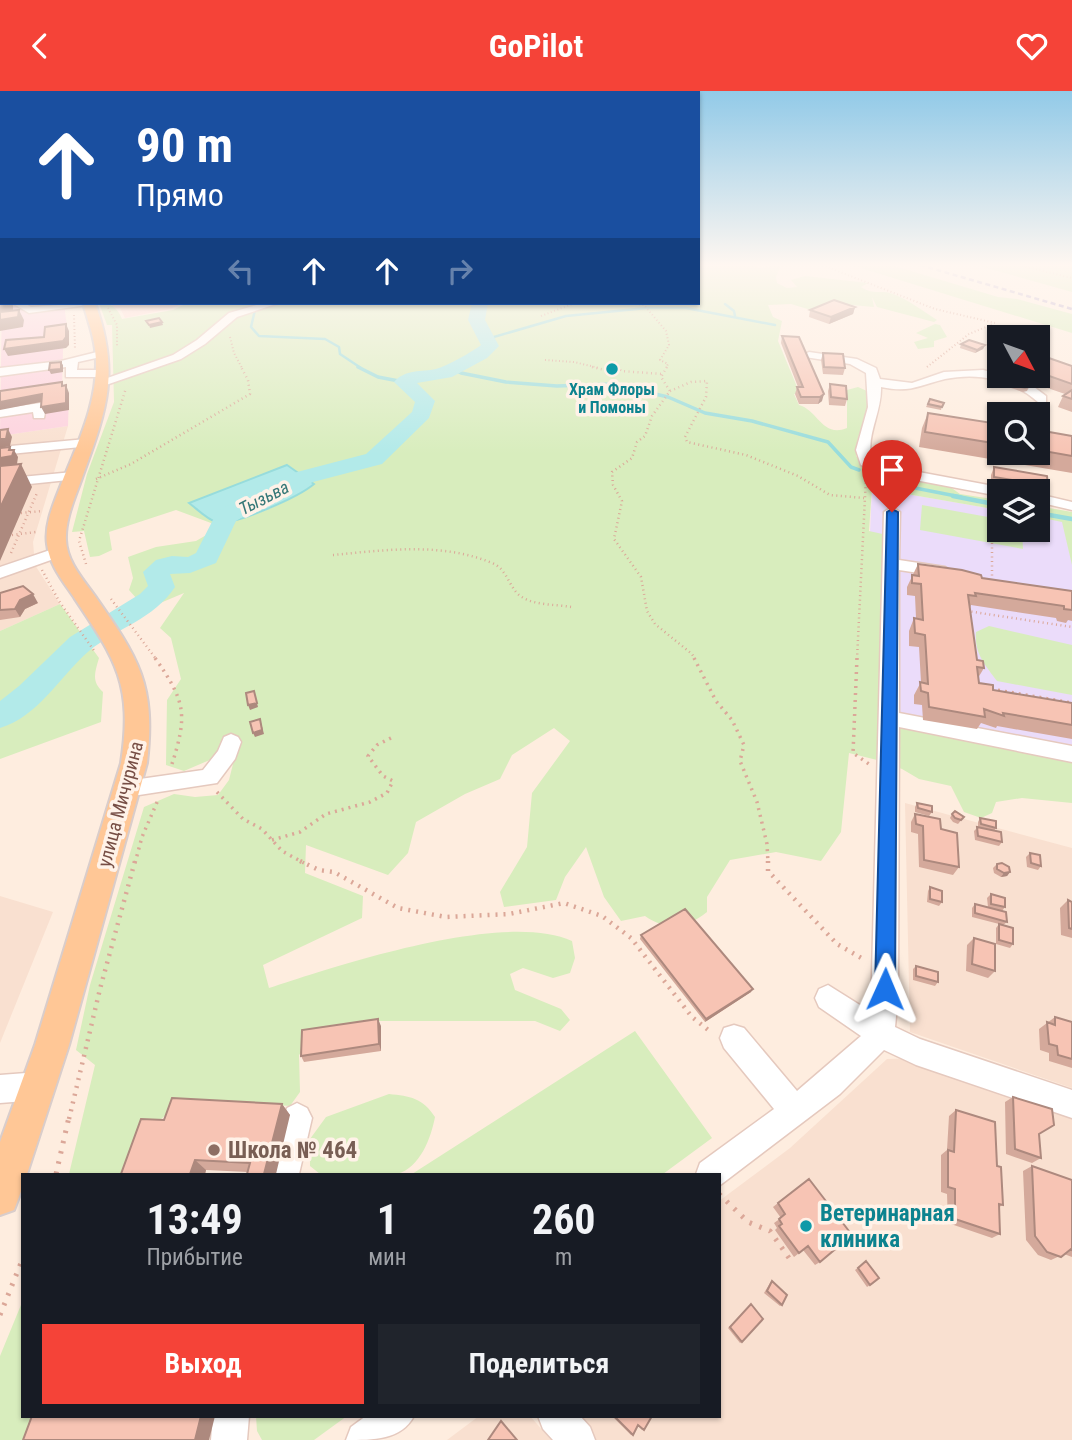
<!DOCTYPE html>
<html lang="ru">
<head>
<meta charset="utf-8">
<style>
	body { margin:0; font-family:"Roboto Condensed",sans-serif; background:#20242c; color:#f1f3f6; height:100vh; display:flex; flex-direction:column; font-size:26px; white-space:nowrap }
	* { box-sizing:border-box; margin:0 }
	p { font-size:23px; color:#9ea1a6 }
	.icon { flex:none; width:38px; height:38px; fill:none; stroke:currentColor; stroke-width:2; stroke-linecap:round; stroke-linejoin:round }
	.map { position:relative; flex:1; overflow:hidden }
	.drawer { position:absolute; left:21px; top:1082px; width:700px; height:245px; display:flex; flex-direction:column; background:#171b24; border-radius:0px; box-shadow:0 2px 5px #0004 }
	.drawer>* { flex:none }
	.hud { position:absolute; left:0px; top:0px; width:700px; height:214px; box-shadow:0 2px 5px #0004; background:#1a4fa0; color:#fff; overflow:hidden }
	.needle { width:46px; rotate:131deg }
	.tools { position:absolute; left:987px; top:234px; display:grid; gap:14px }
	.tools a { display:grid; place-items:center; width:63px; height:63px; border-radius:0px; background:#171b24; box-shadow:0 2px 5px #0004; font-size:35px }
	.pin { position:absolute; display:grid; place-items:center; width:60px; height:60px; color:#fff; margin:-72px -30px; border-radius:50% 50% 50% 0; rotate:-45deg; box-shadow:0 0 7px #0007 }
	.pin .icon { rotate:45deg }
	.me { position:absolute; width:77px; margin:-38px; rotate:1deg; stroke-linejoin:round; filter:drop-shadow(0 0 5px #0008) }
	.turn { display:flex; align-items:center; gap:24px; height:147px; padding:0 21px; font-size:32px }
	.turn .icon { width:91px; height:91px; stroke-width:2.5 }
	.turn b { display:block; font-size:49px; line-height:60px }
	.lanes { display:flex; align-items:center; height:66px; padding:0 21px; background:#0003; justify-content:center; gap:35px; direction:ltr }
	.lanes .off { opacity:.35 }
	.eta { display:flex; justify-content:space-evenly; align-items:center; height:119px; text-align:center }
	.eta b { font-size:42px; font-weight:700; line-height:49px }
	.action { display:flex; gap:14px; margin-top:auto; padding:14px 21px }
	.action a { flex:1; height:80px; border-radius:0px; background:#f54338; color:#fff; font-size:28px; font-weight:700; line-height:80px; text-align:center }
	.action a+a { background:#20242c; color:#f1f3f6 }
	header { display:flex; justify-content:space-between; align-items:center; height:91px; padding:0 21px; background:#f54338; color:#fff; font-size:32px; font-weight:700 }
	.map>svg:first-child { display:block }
</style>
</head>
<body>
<header><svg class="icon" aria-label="back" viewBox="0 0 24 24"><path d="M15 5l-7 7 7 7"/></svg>GoPilot<svg class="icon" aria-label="heart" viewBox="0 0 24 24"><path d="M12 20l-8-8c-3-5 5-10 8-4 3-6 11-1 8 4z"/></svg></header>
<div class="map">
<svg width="1072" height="1349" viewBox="0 0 1072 1349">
	<rect width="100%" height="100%" fill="#feeddf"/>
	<path fill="#f9e0d0" d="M68,335L33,451L35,474L60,513L0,540V345Z
		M905,712L1072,757V997L910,941Z
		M0,805L53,821L0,952Z
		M919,967L1072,1020V1349H595L574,1325H719V1110L790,1057L887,968Z
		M479,1325H530L551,1349H447Z"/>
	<path fill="#ffd9d3" d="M111,212H183L170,218L125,227L120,217L114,218Z"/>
	<path fill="#ebdcfa" d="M872,397L999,419V439H1038V426L1072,432V699L860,661Z"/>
	<path fill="#fdd2de" d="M2,200V212H64L69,253L63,258L62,298L69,302L68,335L0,345Z"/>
	<path fill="#d8edbd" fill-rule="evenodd" d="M698,174H753L758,177L781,174L776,186L777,192L787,197L797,196L791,189L805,185L868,192L861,196C875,205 880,198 893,203C909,209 923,220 937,229L934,231L877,216L872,206L874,216L830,212L811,219L791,213L768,214L773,226L782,230L778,250L800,303H794L799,314C818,319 822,347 847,337V299L858,296L867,300L869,325L858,346L856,365L866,376L949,395L960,403L999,409V419L872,397L869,440L887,444L888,630L1072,670V712L1022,707L996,711L992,722L981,727L964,721L951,695L919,688L902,678L877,669L849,662L841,741L821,770L776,761L730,769L707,806V821C686,838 667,840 645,825L621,830L604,806L586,756L565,786L556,809L504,816L500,801L527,756L532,702L570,650L554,637L512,664L500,688L465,703L416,731L408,762L388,784L306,754L305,782L363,805L362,827L263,874L269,897C339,874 504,819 572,850L575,867L570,882L553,887L523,877L510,883L515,899L561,918L570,929L560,940L535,930H369L314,948L299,964L300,1001L290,1015L186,1008L146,1040L130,1083H69L95,974L76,959L90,894L144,716L174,703L195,706L218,704L229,689L234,669L212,668L184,680L166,674L167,609L181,588L171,547L160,537L184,502L146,518L129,499L133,487L128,466L156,456L196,450L215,439L211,432L176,419L109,441L112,459L99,465L90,466L84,440L72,441L87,383L114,311L112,234H107L99,212C111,212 117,216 122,228L173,219L187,212H698ZM287,374L313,393C294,409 240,434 215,431Z
		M851,174H891L998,206L1017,208L1072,223V242Z
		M976,174H1072V201Z
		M935,233L940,234L947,246L934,250V256L918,258L914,251L928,247L916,242Z
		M922,414L999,428V439H1022L1023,458L920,439Z
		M1038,415L1072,421V474L1062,431L1038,426Z
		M60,513L99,567C95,581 91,590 103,601L101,631L0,668V540Z
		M989,535L1072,554V604L997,590C985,574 974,562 976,541Z
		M635,940L712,1047L663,1083H412Z
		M389,1003C410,1005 423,1007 435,1026C431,1047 420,1077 397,1083C380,1088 340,1083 320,1083L310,1075V1048L326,1026Z
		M23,1209V1325H38L28,1349H0V1265Z
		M256,1325H347L314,1349H262L257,1340Z"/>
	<path fill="#b2eae9" stroke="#97dcdc" stroke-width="2" d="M287,374L314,393C300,405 233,436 216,431C207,428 197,418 189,412Z"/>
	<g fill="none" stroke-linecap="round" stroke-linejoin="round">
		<path stroke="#97dcdc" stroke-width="2.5" d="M725,213L734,220L735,225
			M255,219L251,236L259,245L325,248L339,256L340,263L361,277
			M487,248L566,225L647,217H686L775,234"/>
		<path stroke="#97dcdc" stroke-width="3.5" d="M358,276L378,286L404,291
			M451,277L461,282L506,291L557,295L612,293L668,306L705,322L752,330L828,351L851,376L859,379
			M875,383L910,396L961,406"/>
		<path stroke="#97dcdc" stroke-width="4.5" d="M953,405L999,414
			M1038,422L1072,428"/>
		<path fill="#b2eae9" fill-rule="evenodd" d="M472,212H488L485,229L499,255L487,267L452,286L417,292L435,310L429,327L382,373L313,391L263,413L236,430L216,472L190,482L170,483L175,496C154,528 117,537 89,560C60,585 38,626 0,637V610L19,595L70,546L140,503L148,495L143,481L156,469L172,465L188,466L196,462L217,421L247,403L297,381L366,363L412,321L415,311L394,291C405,278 422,281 436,278C447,275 472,261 481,254L468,229Z"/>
		<defs>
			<path id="minor" d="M2,192V199H0V193Z
				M12,212H24L31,216L86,212L81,215L29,222Z
				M264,212H279L237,226L205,253L181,268L106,294L96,291L173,264L197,249L229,222Z
				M101,260L105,261V265L78,271L77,279H106L108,282L102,286H66V276L0,285V277L61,270Z
				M809,261L857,268L876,277L880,288L912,292L944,281L983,279L1026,290L1046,305V311H1038C1012,288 978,281 945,288C917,295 910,302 881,296C882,321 865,346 872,368L892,376L1004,397L1011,401H999V405L889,384L861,374L856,359L868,316L866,282L850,273L805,266L803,264Z
				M40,312L46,316L44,327H34L33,321L0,326V318Z
				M86,348L91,349V355L0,364V356Z
				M73,381L78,382V388L0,396V388Z
				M1038,403L1072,411V419L1038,411Z
				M892,416L900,421L899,469L945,476L953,481L945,486L899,479V622L1072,655V671L899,636L898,904L895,936L920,948L1072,999V1027L916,974L884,959L840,1003L719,1095V1083H696L700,1072L774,1018L724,957L720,947L724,937L734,934L744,937L797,1000L861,945L819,916L815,907L819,898L828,894L871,921L884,421Z
				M59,456L65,458L67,461L65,464L0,487V476Z
				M231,643L238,646L241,651L235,668L217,692L126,706L118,704L115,698L118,692L126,690L203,679L218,660L224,646Z
				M39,981L49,985L53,995L49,1005L39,1009L0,1012V984Z
				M297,1012L307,1017L312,1027L299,1083H269L287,1017Z
				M213,1325H249L247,1349H211Z
				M366,1325H414C401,1349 374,1349 346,1349L351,1336Z
				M538,1325H580L590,1336L595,1349H553L543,1338Z"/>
			<path id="major" d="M83,212H95C121,283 106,320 82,387C75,407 65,428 66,449C67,471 83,488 95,505C139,568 156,593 147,672L69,954L27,1083H23V1095L14,1119L0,1124V1051L35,954L121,672C133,593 116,569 73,505C62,489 49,473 47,453C44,432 55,410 62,391C79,350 101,304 95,258C93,242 87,227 83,212Z"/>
		</defs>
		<use href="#minor" stroke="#e5c9be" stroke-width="3"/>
		<use href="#major" stroke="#d9cdcb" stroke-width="4"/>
		<path stroke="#dba798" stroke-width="2" stroke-dasharray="1 2.5" stroke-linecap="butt" d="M822,174L935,218L995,232
			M1019,174L1072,187
			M625,212L644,214L666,240L669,254L660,269L668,273L666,277
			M108,217L117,234V256
			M74,224L75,258
			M541,225L575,212
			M230,246L234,262L242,277
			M545,269L574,271L599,277
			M927,276L969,243L993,233
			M606,277H619"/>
		<path stroke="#dba798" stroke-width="2.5" stroke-dasharray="1 3.5" stroke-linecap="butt" d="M592,276L605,279L607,276H618L621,280L662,283
			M667,276L661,286L670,300L652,325L645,345L637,351L632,367L612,381L613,394L622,410L614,448L641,486L647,520L655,533L692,563L695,568
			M670,300L691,291L707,290L706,306L685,346L687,351L746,364L798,385L830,404L864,407
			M96,388L131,373L250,303L248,289L241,276
			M21,422L42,420
			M12,444L36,441
			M992,452V488
			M11,462L37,402
			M333,464C385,459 442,451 492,472C507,478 508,494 519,504C533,515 555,513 571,516
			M86,473L79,450L126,297
			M42,479L59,510L95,561
			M111,508L156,568
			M967,520L1072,536
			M857,568L866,386"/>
		<path stroke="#dba798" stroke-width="3.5" stroke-dasharray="2 5" stroke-linecap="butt" d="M155,567C186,611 188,624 171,676
			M694,567L716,610L732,629L744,654L740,670L757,711L767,753L768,772
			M857,567L853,662L869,673
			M991,598L1072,612
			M217,701L243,728L262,738L282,760L304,772
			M272,749L300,741L326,723L370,711L387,702L393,690L383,685L368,665L377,654L393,646
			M135,772L142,746L158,709"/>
		<path stroke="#dba798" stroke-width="4.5" stroke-dasharray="2 6" stroke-linecap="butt" d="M300,770L319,779L334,781L398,817L446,826L509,823L564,812L602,825L631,847L692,926L712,942
			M768,770V780L837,853L863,868
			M69,1028L100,898L135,770"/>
		<path stroke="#dba798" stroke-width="5" stroke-dasharray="2.5 8" stroke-linecap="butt" d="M56,1083L69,1026
			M719,1103L748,1131L770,1140L789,1167
			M0,1224L23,1167"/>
		<use href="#minor" fill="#fff" fill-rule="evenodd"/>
		<use href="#major" fill="#ffc796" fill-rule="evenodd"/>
		<path stroke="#ae9ec8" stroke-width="2.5" stroke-dasharray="5 3.5" stroke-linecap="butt" d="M920,174L1072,218"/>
	</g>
	<path fill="#d4a99b" d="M855,216L853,223L829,233L809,226L810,219Z
		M782,245L799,246L822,310L818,313H799L795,303L797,296H798L781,252Z
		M961,253L985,254L983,258L975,262L960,257Z
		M823,262L845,277L843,284L823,283L821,269Z
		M1038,271L1072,275V321L1058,316L1063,305L1065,303L1021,288L1022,285H1038Z
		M617,273V283L607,282V278Z
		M830,293L847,308L845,315L829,314L828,300Z
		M1013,294L1029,296L1027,300L1023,301L1011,297Z
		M930,308L942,315L941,319L926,316Z
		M928,322L999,333V362H1038V339L1072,345V382L919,356L922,337Z
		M994,376L1048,395L1043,403L991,394V384Z
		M918,473L982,487L1072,500V530L1068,529L1066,532L1057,530L1056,527L971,514L970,517L977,569L984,577L978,587L979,592L993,599L1072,612V648L997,635L996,637L981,632L977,638L923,629L922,614L914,613V604L921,591L919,556L909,555V540L914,527H916L915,505L907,504V496Z
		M0,502L38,512L25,518L20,526L0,529Z
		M917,712L932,721L929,725L915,721V716Z
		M915,723L959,776L953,784L919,776L918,743L911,741V731Z
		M952,723L964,726L958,733L953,731L950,727Z
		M980,727L996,737L994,740L1002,751L999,755L975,749L974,740L978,736V731Z
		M1030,762L1041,775L1038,779L1027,776L1026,766Z
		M997,773L1010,781L1007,785L1001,786L994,782L993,777Z
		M930,796L942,811L939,815L927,811L928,800Z
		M991,803L1005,816L1002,820L1007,831L1003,834L972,826V817L975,813L988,816L987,807Z
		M1068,809L1072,811V847L1061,844L1060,817Z
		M999,833L1013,853L1010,857L996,853V837Z
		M641,844L751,901L705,931L640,848Z
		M974,847L995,880L988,887L966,880L967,854Z
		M916,875L938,891L935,895L913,889V878Z
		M1055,926L1072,931V977L1049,970V962L1040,959L1039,938Z
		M381,935V960L304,971L301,965Z
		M1013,1006L1039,1043L1041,1067L1032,1072L1006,1063L1005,1011Z
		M282,1013L290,1024L248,1081L206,1079L205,1083L164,1029Z
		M956,1019L997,1075L1003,1114L999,1116L1000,1143L992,1147L948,1132L947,1103L941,1101V1064L947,1059L949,1025Z
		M1032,1075L1072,1089V1166L1064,1163L1051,1169L1038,1164L1026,1149L1023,1080Z
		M778,1112L820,1171L815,1174L803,1159L794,1166L775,1139L777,1137L774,1132L781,1127L773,1116Z
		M866,1170L870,1194L867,1196L855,1179Z
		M772,1190L782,1214L780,1215L764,1202L770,1192Z
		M751,1213L742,1251L740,1252L728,1237Z
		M612,1325H652L644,1339H642L638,1335L633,1344H631Z"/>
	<path fill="#ad897e" d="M0,212H13V221L19,219L24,229L23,236L0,240Z
		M855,216L853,223L829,233L831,226Z
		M162,231L163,234L150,237L149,234Z
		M66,233L69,240V254L66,257L8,265L4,258L63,250Z
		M985,254L983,258L975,262L977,259Z
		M61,271L63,274V281L51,283L49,279Z
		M66,294L69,302V319L45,323L41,316Z
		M42,303L46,310L0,319V311Z
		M824,303L822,310L818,313L820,306Z
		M8,338L12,346L10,355L0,357V348Z
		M10,356L13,362L14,359L18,366L17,373L0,376V367L9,359Z
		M21,373L32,396L0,470V417Z
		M33,503L38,512L25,518L20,526L15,518L20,509Z
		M254,600L258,616L250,619L248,614Z
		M260,628L264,643L255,646L253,642Z
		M1010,781L1007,785L1001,786L1004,782Z
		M753,898L751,901L705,931L706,928Z
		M378,928L381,935V960L379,953Z
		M282,1013L290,1024L276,1083H264Z
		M195,1069L206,1079L205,1083H190Z
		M201,1325H215L209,1349H195Z"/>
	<path fill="#f7c4b4" stroke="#ad897e" stroke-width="2" d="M834,209L855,216L831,226L810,219Z
		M19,219L18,226L0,229V221Z
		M159,227L162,231L149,234L146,230Z
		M66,233V246L63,250L4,258L6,249L44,246L45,236Z
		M782,245L799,246L824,303L820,306H801L797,296H803Z
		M969,249L985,254L977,259L961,253Z
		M823,262L843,263L845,277L824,276Z
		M1046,266L1072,275V293L1038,281V271Z
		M61,271V278L49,279L50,272Z
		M609,273H617V279L607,278Z
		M62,291V295L66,294V312L41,316L42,303L0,311V300Z
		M1021,292L1029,296L1025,297L1013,294Z
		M830,293L846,295L847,308L831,306Z
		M1072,299V308L1063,305Z
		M930,308L944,312L942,316L928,313Z
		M928,322L999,333V353L925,341Z
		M8,338L6,348H0V339Z
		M1038,339L1072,345V365L1038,359Z
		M10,356L9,359H14L12,365L0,367V357Z
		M21,373L0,417V375Z
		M994,376L1047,385L1048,395L994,386Z
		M918,473L962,479L981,484L982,487L1072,500V519L1064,518V515L975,502L976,505L968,504L977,569L983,570L984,577L977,576L979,592L993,594V599L1072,612V634L1003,622L1004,625L984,618L985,626L929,616L928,602L921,600L920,591L928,593L925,544L915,542L914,527L923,529L921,493L912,492V484L919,485Z
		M23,495L33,503L20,509L15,518L0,519V502Z
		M254,600L257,612L248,614L246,602Z
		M260,628L262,639L253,642L250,631Z
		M917,712L932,715V721L918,717Z
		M955,720L964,726L961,729L955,727L952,723Z
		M915,723L940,728L941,738L957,742L959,776L924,769L923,735L916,733Z
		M980,727L996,730V737L981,733Z
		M977,736L1001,741L1002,751L978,745Z
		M1030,762L1040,764L1041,775L1031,772Z
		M1002,772L1009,776L1010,781L1004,782L997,778V773Z
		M930,796L942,800V811L930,808Z
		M991,803L1005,807V816L991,813Z
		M1068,809L1072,811V838L1069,837Z
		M975,813L1006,821L1007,831L975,822Z
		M685,818L753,898L706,928L641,844Z
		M999,833L1013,837V853L999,849Z
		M974,847L995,853V880L972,873Z
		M916,875L938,881V891L916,885Z
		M1055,926L1072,931V968L1058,964L1057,955L1049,953L1047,931L1055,934Z
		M378,928L379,953L301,965L302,939Z
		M1013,1006L1052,1018L1054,1034L1039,1043L1041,1067L1015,1058Z
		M172,1007L282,1013L264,1083H247L250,1072L195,1069L190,1083H121L141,1028L164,1029Z
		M956,1019L995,1031L997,1075L1001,1076L1003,1114L999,1113L1000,1143L955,1128V1098L948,1096V1059L954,1061Z
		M1032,1075L1072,1089V1159L1071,1158L1061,1166L1047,1161L1035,1145Z
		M809,1088L852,1144L820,1171L808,1155L799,1162L779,1135L782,1133L779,1128L785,1123L778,1112Z
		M866,1170L879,1187L870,1194L858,1177Z
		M772,1190L787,1204L782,1214L767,1200Z
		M751,1213L763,1228L742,1251L730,1236Z
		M32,1325H201L195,1349H23Z
		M614,1325H652L644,1339L638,1334L633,1344Z
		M501,1330L517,1349H488Z"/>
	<linearGradient id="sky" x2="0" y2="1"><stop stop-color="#92cae8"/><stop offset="0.48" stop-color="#fff7f1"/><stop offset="1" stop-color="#fff7f1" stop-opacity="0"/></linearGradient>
	<rect width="1072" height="363" fill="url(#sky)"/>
	<path fill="#1a73e8" stroke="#114b97" stroke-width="2" d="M892,418L898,421L895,898L892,904L885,907L878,904L875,898L887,421Z"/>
	<g fill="#0f9aa8" stroke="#fff2e8" stroke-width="2.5">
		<circle cx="612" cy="278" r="7"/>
		<circle cx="806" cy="1135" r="7"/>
	</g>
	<circle fill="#8d6e63" stroke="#fff2e8" stroke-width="2.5" cx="214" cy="1059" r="7"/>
	<g text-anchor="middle" stroke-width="7" stroke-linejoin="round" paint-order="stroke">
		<g font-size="16" font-weight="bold" fill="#0d838f" stroke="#fff2e8">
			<text x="612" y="304">Храм Флоры<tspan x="612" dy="18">и Помоны</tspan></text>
		</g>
		<g font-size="18" font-style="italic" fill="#357777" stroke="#fff2e8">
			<text transform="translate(264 407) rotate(-27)" y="6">Тызьва</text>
		</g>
		<g font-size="19" fill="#774e45" stroke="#fff2e8">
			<text transform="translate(120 713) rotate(-75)" y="7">улица Мичурина</text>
		</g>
		<g font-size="23" font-weight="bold" fill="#785e54" stroke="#fff2e8" text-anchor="start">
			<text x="228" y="1067">Школа № 464</text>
		</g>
		<g font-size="23" font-weight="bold" fill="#0d838f" stroke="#fff2e8" text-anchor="start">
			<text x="820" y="1130">Ветеринарная<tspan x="820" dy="26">клиника</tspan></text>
		</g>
	</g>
</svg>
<div class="tools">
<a><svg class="needle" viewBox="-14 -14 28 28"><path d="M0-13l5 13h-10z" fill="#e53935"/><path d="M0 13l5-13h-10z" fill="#9ea1a6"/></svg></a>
<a><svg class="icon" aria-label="search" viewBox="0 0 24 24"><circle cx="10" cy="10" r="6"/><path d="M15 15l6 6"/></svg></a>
<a><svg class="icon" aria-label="layers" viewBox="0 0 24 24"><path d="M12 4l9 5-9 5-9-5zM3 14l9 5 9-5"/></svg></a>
</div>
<div class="pin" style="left:892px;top:421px;background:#d93025"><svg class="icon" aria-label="arrive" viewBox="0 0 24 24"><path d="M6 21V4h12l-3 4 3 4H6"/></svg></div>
<svg class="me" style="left:885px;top:898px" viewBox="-20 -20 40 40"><path d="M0-17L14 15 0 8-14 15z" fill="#1a73e8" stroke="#fff" stroke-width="4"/></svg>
<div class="hud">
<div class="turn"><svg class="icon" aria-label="ahead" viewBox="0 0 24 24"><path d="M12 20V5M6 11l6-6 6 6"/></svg><div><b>90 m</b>Прямо</div></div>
<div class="lanes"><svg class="icon off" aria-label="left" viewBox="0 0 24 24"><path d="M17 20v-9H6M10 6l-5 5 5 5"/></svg><svg class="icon" aria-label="ahead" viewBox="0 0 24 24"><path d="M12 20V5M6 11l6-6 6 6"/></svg><svg class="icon" aria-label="ahead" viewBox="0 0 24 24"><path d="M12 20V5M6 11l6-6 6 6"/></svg><svg class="icon off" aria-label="right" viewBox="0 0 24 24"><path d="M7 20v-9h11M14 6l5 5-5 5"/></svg></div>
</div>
<section class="drawer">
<div class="eta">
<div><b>13:49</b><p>Прибытие</p></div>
<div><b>1</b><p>мин</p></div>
<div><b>260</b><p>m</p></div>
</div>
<div class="action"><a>Выход</a><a>Поделиться</a></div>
</section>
</div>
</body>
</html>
